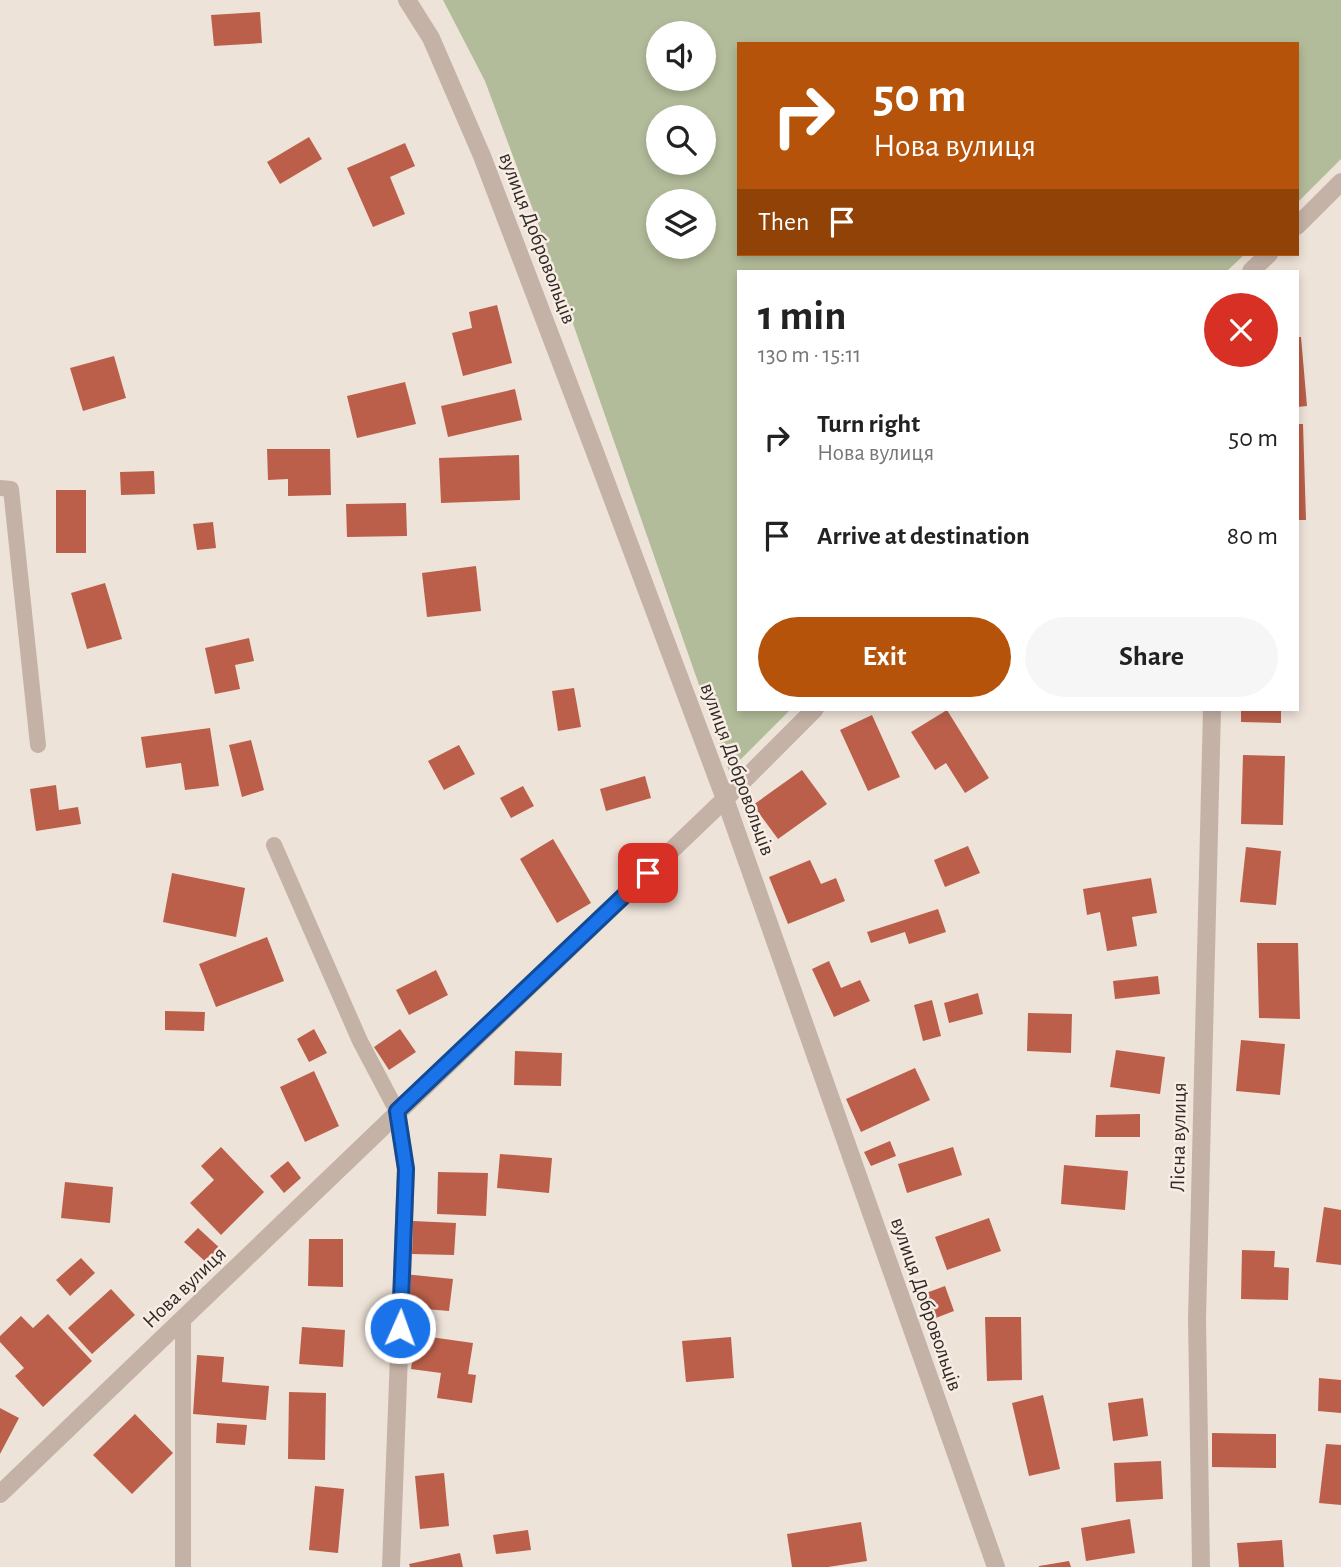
<!DOCTYPE html>
<html lang="en">
<head>
<meta charset="utf-8">
<style>
	body { margin:0; font-family:"Alegreya Sans",sans-serif; background:#f6f6f6; color:#222; height:100vh; display:flex; flex-direction:column; font-size:26px; white-space:nowrap }
	* { box-sizing:border-box; margin:0 }
	p { font-size:23px; color:#767676 }
	.icon { flex:none; width:38px; height:38px; fill:none; stroke:currentColor; stroke-width:2; stroke-linecap:round; stroke-linejoin:round }
	.map { position:relative; flex:1; overflow:hidden }
	.side { position:absolute; left:737px; top:270px; width:562px; height:441px; display:flex; flex-direction:column; background:#fff; border-radius:0px; box-shadow:0 4px 10px #0003 }
	.side>* { flex:none }
	.banner { position:absolute; left:737px; top:42px; width:562px; height:214px; border-radius:0px; box-shadow:0 4px 10px #0003; background:#b45309; color:#fff; overflow:hidden }
	.controls { position:absolute; left:646px; top:21px; display:grid; gap:14px }
	.controls a { display:grid; place-items:center; width:70px; height:70px; border-radius:50%; background:#fff; box-shadow:0 4px 10px #0003; font-size:35px }
	.pin { position:absolute; display:grid; place-items:center; width:60px; height:60px; color:#fff; margin:-30px; border-radius:14px; box-shadow:0 4px 10px #0006 }
	.me { position:absolute; width:77px; margin:-38px; rotate:2deg; stroke-linejoin:round; filter:drop-shadow(0 0 5px #0008) }
	.turn { display:flex; align-items:center; gap:24px; height:147px; padding:0 21px; font-size:32px }
	.turn .icon { width:91px; height:91px; stroke-width:2.5 }
	.turn b { display:block; font-size:49px; line-height:60px }
	.then { display:flex; align-items:center; height:66px; padding:0 21px; background:#0003; gap:14px; font-size:26px }
	.round { display:grid; place-items:center; flex:none; width:74px; height:74px; border-radius:37px; background:#f6f6f6 }
	.head { display:flex; align-items:center; justify-content:space-between; height:119px; padding:0 21px }
	h1 { font-size:42px; font-weight:700; line-height:52px }
	.primary-button { display:flex; gap:14px; margin-top:auto; padding:14px 21px }
	.primary-button a { flex:1; height:80px; border-radius:42px; background:#b45309; color:#fff; font-size:28px; font-weight:700; line-height:80px; text-align:center }
	.primary-button a+a { background:#f6f6f6; color:#222 }
	ul { padding:0; list-style:none }
	li { display:flex; align-items:center; gap:21px; height:98px; padding:0 21px }
	li div { flex:1 }
	li b { display:block; font-size:26px }
	li em { font-style:normal }
	.map>svg:first-child { display:block }
</style>
</head>
<body>
<div class="map">
<svg width="1341" height="1567" viewBox="0 0 1341 1567">
	<rect width="100%" height="100%" fill="#eee3d9"/>
	<path fill="#b3bc9a" fill-rule="evenodd" d="M443,0H1341V159L1297,203V44H738V254H1245L1227,271H738V709H791L729,771L539,226L485,81ZM658,33H704V79H658ZM658,117H704V163H658ZM658,201H704V247H658Z"/>
	<path fill="#bb5f4a" d="M260,12L262,43L214,46L211,15Z
		M309,137L322,159L280,184L267,162Z
		M405,143L415,166L390,177L405,214L373,227L347,168Z
		M497,305L512,363L463,376L452,333L472,328L469,312Z
		M1297,337H1301L1307,406L1297,407Z
		M114,356L126,398L83,411L70,368Z
		M405,382L416,424L357,438L347,396Z
		M515,389L522,420L448,437L441,406Z
		M1297,424H1303L1306,520H1297Z
		M267,449H330L331,495L288,496V479L268,480Z
		M519,455L520,500L441,503L439,458Z
		M154,471L155,494L121,495L120,472Z
		M56,490H86V553H56Z
		M406,503L407,536L347,537L346,504Z
		M213,522L216,548L197,550L193,524Z
		M476,566L481,611L427,617L422,573Z
		M105,583L122,639L87,649L71,593Z
		M249,638L254,661L235,665L240,689L215,694L205,648Z
		M574,688L581,727L558,731L552,691Z
		M1241,709H1281V723L1241,722Z
		M947,710L989,778L965,793L946,763L935,770L911,732Z
		M872,715L900,777L868,791L840,730Z
		M210,728L219,786L185,790L181,763L146,768L141,737Z
		M251,740L264,790L242,797L229,745Z
		M459,745L475,774L444,790L428,761Z
		M1243,755L1285,756L1283,825L1241,824Z
		M802,770L827,804L778,839L753,805Z
		M645,776L651,798L606,811L600,789Z
		M56,785L59,810L78,807L81,824L36,831L30,789Z
		M523,786L534,806L511,818L500,798Z
		M553,839L591,903L557,923L520,859Z
		M968,846L980,873L945,887L934,860Z
		M1246,847L1281,851L1276,905L1240,902Z
		M810,860L821,884L836,878L845,901L788,924L769,877Z
		M172,873L245,888L236,937L163,922Z
		M1151,878L1157,913L1132,917L1137,946L1107,951L1100,912L1087,915L1083,889Z
		M938,909L946,932L909,944L905,932L871,943L867,932Z
		M267,937L284,981L216,1007L199,964Z
		M1257,943H1298L1300,1019L1259,1018Z
		M829,961L841,988L860,980L870,1001L834,1017L812,969Z
		M436,970L448,995L409,1015L396,990Z
		M1158,976L1160,994L1115,999L1113,981Z
		M978,993L983,1014L949,1023L944,1003Z
		M932,1000L941,1036L923,1041L914,1005Z
		M165,1011L205,1012L204,1031L165,1030Z
		M1028,1013L1072,1014L1071,1053L1027,1051Z
		M314,1029L327,1053L309,1062L297,1039Z
		M400,1029L416,1052L389,1070L374,1047Z
		M1241,1040L1285,1044L1280,1095L1236,1091Z
		M1116,1050L1165,1057L1160,1094L1110,1087Z
		M515,1051L562,1053L561,1086L514,1085Z
		M915,1068L930,1100L861,1132L846,1099Z
		M314,1071L339,1126L305,1142L280,1087Z
		M1140,1114V1137H1095L1096,1115Z
		M890,1141L896,1156L871,1166L864,1152Z
		M221,1147L264,1192L221,1235L190,1203L214,1180L201,1166Z
		M953,1147L962,1175L907,1193L898,1164Z
		M500,1154L552,1158L549,1193L497,1188Z
		M288,1161L301,1178L284,1193L270,1176Z
		M1064,1165L1128,1171L1125,1210L1061,1204Z
		M438,1172L488,1173L486,1216L437,1214Z
		M65,1182L113,1187L110,1223L61,1218Z
		M1324,1207L1341,1210V1265L1316,1262Z
		M989,1218L1001,1251L947,1270L935,1237Z
		M413,1221L456,1223L454,1255L412,1254Z
		M198,1228L223,1251L209,1265L184,1242Z
		M309,1239H343V1287L308,1286Z
		M1242,1250L1275,1251L1274,1267L1289,1268L1288,1300L1241,1299Z
		M81,1258L95,1273L70,1296L56,1280Z
		M404,1274L453,1279L449,1311L401,1307Z
		M945,1286L954,1311L928,1321L918,1296Z
		M111,1289L135,1315L92,1354L68,1328Z
		M48,1314L92,1361L43,1407L15,1376L24,1368L0,1342V1336L21,1316L33,1328Z
		M985,1317H1021L1022,1380L987,1381Z
		M302,1327L345,1330L343,1367L299,1364Z
		M416,1335L473,1343L468,1374L476,1375L472,1403L437,1398L441,1373L411,1369Z
		M731,1337L734,1378L686,1382L682,1341Z
		M197,1355L224,1357L222,1382L269,1386L266,1420L193,1414Z
		M1319,1378L1341,1380V1413L1318,1411Z
		M289,1392L326,1393L325,1460L288,1459Z
		M1043,1395L1060,1469L1029,1476L1012,1403Z
		M1143,1398L1148,1436L1113,1441L1108,1403Z
		M0,1408L19,1418L0,1454Z
		M135,1414L173,1453L132,1494L93,1455Z
		M217,1423L247,1425L245,1445L216,1443Z
		M1212,1433L1276,1434V1468L1212,1467Z
		M1326,1444L1341,1445V1505L1319,1503Z
		M1161,1461L1163,1499L1116,1502L1114,1463Z
		M444,1473L449,1526L420,1529L415,1476Z
		M315,1486L344,1489L338,1553L309,1550Z
		M1130,1519L1135,1553L1086,1561L1081,1528Z
		M861,1522L867,1561L828,1567H792L787,1534Z
		M528,1530L531,1550L496,1554L493,1535Z
		M1282,1540L1284,1567H1239L1237,1543Z
		M460,1553L463,1567H410L409,1564Z
		M1069,1561L1071,1567H1039V1566Z"/>
	<g fill="none" stroke-linecap="round" stroke-linejoin="round">
		<path stroke="#c5b2a6" stroke-width="16" d="M0,488L11,489L38,745
			M274,845L360,1041L397,1111
			M183,1321V1567"/>
		<path stroke="#c5b2a6" stroke-width="18" d="M407,0L431,38L482,156L596,455L725,799L996,1567
			M1297,226L1341,182
			M1251,271L1269,254
			M0,1494L725,799L815,709
			M391,1567L406,1169L397,1111
			M1201,1567L1197,1319L1212,709"/>
	</g>
	<g fill="none" stroke-linecap="round" stroke-linejoin="round">
		<defs>
			<path id="route" d="M400,1328L406,1169L397,1111L648,873"/>
		</defs>
		<use href="#route" stroke="#114b97" stroke-width="18"/>
		<use href="#route" stroke="#1a73e8" stroke-width="12"/>
	</g>
	<g text-anchor="middle" stroke-width="5" stroke-linejoin="round" paint-order="stroke">
		<g font-size="21" fill="#322926" stroke="#f7ede4">
			<text transform="translate(538 238) rotate(69)" y="7">вулиця Добровольців</text>
			<text transform="translate(738 769) rotate(70)" y="7">вулиця Добровольців</text>
			<text transform="translate(1178 1137) rotate(-89)" y="7">Лісна вулиця</text>
			<text transform="translate(184 1287) rotate(-44)" y="7">Нова вулиця</text>
			<text transform="translate(927 1304) rotate(71)" y="7">вулиця Добровольців</text>
		</g>
	</g>
</svg>
<div class="controls">
<a><svg class="icon" aria-label="sound" viewBox="0 0 24 24"><path d="M4 9h4l5-4v14l-5-4H4zM17 9q2 3 0 6"/></svg></a>
<a><svg class="icon" aria-label="search" viewBox="0 0 24 24"><circle cx="10" cy="10" r="6"/><path d="M15 15l6 6"/></svg></a>
<a><svg class="icon" aria-label="layers" viewBox="0 0 24 24"><path d="M12 4l9 5-9 5-9-5zM3 14l9 5 9-5"/></svg></a>
</div>
<div class="pin" style="left:648px;top:873px;background:#d93025"><svg class="icon" aria-label="arrive" viewBox="0 0 24 24"><path d="M6 21V4h12l-3 4 3 4H6"/></svg></div>
<svg class="me" style="left:400px;top:1328px" viewBox="-20 -20 40 40"><circle r="17" fill="#1a73e8" stroke="#fff" stroke-width="3"/><path d="M0-11L8 9 0 5-8 9z" fill="#fff"/></svg>
<div class="banner">
<div class="turn"><svg class="icon" aria-label="right" viewBox="0 0 24 24"><path d="M7 20v-9h11M14 6l5 5-5 5"/></svg><div><b>50 m</b>Нова вулиця</div></div>
<div class="then">Then<svg class="icon" aria-label="arrive" viewBox="0 0 24 24"><path d="M6 21V4h12l-3 4 3 4H6"/></svg></div>
</div>
<section class="side">
<div class="head"><div><h1>1 min</h1><p>130 m · 15:11</p></div><a class="round" style="background:#d93025;color:#fff"><svg class="icon" aria-label="close" viewBox="0 0 24 24"><path d="M6 6l12 12M18 6L6 18"/></svg></a></div>
<ul>
<li><svg class="icon" aria-label="right" viewBox="0 0 24 24"><path d="M7 20v-9h11M14 6l5 5-5 5"/></svg><div><b>Turn right</b><p>Нова вулиця</p></div><em>50 m</em></li>
<li><svg class="icon" aria-label="arrive" viewBox="0 0 24 24"><path d="M6 21V4h12l-3 4 3 4H6"/></svg><div><b>Arrive at destination</b></div><em>80 m</em></li>
</ul>
<div class="primary-button"><a>Exit</a><a>Share</a></div>
</section>
</div>
</body>
</html>
